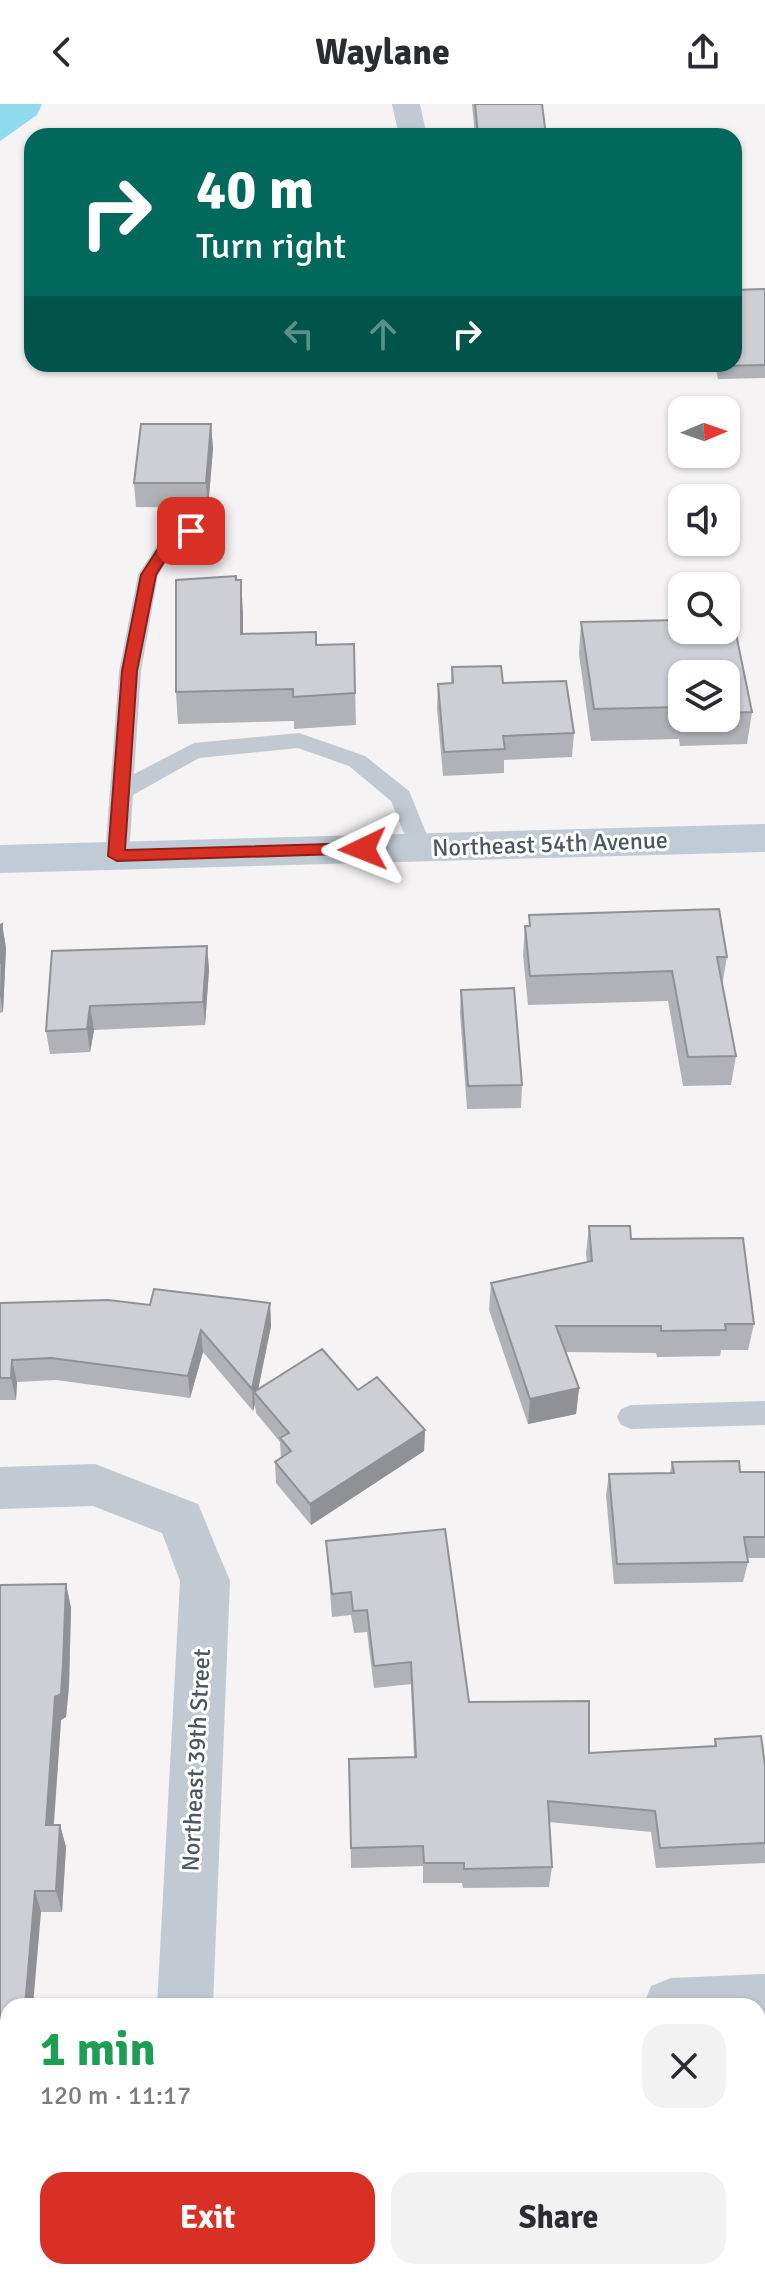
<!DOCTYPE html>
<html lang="en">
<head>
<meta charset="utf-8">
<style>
	body { margin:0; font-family:Signika,sans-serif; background:#f2f2f3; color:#2b2b33; height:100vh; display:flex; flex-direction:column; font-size:30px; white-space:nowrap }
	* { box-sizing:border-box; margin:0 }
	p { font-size:26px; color:#7c7c81 }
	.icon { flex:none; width:44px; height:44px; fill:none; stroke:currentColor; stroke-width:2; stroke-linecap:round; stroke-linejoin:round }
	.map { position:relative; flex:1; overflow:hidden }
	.details { position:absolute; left:0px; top:1894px; width:766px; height:282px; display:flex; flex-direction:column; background:#fff; border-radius:24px 24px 0 0; box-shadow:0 2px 6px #0004 }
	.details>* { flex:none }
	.top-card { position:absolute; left:24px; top:24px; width:718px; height:244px; border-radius:24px; box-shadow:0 2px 6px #0004; background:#00695c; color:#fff; overflow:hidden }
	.needle { width:52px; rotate:88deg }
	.controls { position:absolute; left:668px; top:292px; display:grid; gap:16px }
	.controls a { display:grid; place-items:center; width:72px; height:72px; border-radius:16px; background:#fff; box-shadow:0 2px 6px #0004; font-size:40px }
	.pin { position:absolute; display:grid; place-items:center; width:68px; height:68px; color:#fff; margin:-34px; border-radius:16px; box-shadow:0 4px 12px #0006 }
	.me { position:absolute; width:88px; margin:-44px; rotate:268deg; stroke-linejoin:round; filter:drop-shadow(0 0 6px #0008) }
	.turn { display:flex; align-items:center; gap:28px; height:168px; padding:0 40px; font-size:36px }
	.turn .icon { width:104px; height:104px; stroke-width:2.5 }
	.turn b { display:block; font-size:56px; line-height:68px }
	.lanes { display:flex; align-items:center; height:76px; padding:0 40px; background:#0003; justify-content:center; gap:40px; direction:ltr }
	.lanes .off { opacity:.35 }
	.round { display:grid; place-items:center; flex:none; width:84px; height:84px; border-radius:24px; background:#f2f2f3 }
	.headline { display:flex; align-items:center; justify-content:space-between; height:136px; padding:0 40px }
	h1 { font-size:48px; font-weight:800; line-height:60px; color:#1e9e55 }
	.cta { display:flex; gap:16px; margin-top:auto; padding:16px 40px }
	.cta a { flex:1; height:92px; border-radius:24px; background:#d93025; color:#fff; font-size:32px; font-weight:800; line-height:92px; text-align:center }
	.cta a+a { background:#f2f2f3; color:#2b2b33 }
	header { display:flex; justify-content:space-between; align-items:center; height:104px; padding:0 40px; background:#fff; font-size:36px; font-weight:800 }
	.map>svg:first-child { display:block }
</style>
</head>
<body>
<header><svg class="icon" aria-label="back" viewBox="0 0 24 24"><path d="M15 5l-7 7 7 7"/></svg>Waylane<svg class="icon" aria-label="share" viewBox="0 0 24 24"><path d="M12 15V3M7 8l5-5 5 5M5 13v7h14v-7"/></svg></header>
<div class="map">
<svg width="765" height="2175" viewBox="0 0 765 2175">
	<rect width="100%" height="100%" fill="#f5f3f3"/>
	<path fill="#90daee" d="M0,0H42L37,11L0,37Z"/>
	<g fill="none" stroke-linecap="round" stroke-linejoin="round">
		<path fill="#c1cad2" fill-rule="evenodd" d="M191,421L201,427L177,441L158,471L141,567L134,670L194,639L299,629L365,652L409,687L432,743L428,749H412L391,697L349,662L298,644L199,654L133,691L129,752L125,758H109L105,752L119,567L138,471L163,432Z
			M765,1297V1321L631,1325L621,1321L617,1313L621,1305L631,1301Z"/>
		<path fill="#c1cad2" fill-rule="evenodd" d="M392,0H420L427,32H399Z
			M95,1360L198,1400L230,1477L213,1902H157L180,1477L162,1429L93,1402L0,1405V1363Z
			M765,1870V1926H758V1902H643L651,1882L671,1874Z
			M148,2168H208V2175H148Z"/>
		<path fill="#c1cbd6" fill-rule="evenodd" d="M765,720V748L0,769V741Z"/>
	</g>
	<path fill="#b0b2b7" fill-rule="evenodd" d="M472,0H542L546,32H475Z
		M765,185V274L718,275L715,260H734Z
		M211,320L213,345L208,404L136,403L134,379Z
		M243,508V530L316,541L354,540L356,621L294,625V617L178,620L176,588Z
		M726,515H733L752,608L747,640L680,642L679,635L591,637L579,550L581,518L682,516V526H726ZM682,570H726V614H682Z
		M452,563L503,579L574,629L572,653L504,656V669L443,672L437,604L438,580L451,579Z
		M529,811L727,853L722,882L736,952L731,981L683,982L668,897L528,901L523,851L525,822H529Z
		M2,820L6,844L3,908L0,909V821Z
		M207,842L209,866L205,921L94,926L90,948L50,950L46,927L52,847Z
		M461,886L522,981L521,1004L467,1005L460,909Z
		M589,1122L631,1135L754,1220L748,1246H721L720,1252L657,1253L656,1249L566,1248L579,1284L576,1310L528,1320L489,1206L491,1179L587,1158L586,1149Z
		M0,1199L150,1201L270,1199L271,1222L258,1285L358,1286L425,1326L424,1347L311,1421L276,1379L275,1358L281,1354L280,1338L256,1309L255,1300L253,1307L203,1248L190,1294L56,1276L17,1278L16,1296H0Z
		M672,1358L740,1368H765V1454H747L748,1458L743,1478L614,1480L606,1391L609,1370L670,1369Z
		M326,1437L469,1598L589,1649L714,1642L715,1635L765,1661V1759L656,1764L651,1728L549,1718L552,1763L549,1783L463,1784L462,1779H423V1762L351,1764L349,1655L414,1653L411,1580L374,1584L367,1528L354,1529L351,1511L332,1513Z
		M66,1480L71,1504L69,1582L66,1613L61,1616L54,1721H60L66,1743L62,1808H41L8,1902V2130H0V1481Z
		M680,2168H758L765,2175H680Z"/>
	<path fill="#909195" d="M211,320L213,345L208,404L206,379Z
		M241,476L243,508V562L241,530Z
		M2,820L6,844L3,908L0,891Z
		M207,842L209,866L205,921L203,898Z
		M90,902L94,926L90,948L87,925Z
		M270,1199L271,1222L257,1291L254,1288L255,1300L253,1307L252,1285Z
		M201,1226L203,1248L190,1294L188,1272Z
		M12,1256L17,1278L16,1296L11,1274Z
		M579,1284L576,1310L528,1320L530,1295Z
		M425,1326L424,1347L311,1421L310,1400Z
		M66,1480L71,1504L69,1582L66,1613L61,1616L52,1743L46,1721L55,1593Z
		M60,1721L66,1743L62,1808L56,1787Z
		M35,1787L41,1808L33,1902H25Z"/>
	<path fill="#cdcfd5" stroke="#909195" stroke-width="2" d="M475,0H542L546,32H478Z
		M765,185V261L720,262L719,260H734V186Z
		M141,320H211L206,379H134Z
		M236,472V476H241V530L316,528V541L354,540L355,589L293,593V585L176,588V476Z
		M726,515H733L752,608L726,609V570H682V603L594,605L581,518L682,516V526H726Z
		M501,562L503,579L566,577L574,629L503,632L505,645L444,648L438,580L453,579L452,563Z
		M719,805L727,853H717L736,952L688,953L672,867L530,872L525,822H530L529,811Z
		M2,820L0,860V821Z
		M207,842L203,898L90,902L87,925L46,927L52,847Z
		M514,884L522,981L468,982L461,886Z
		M589,1122H630L631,1135L743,1134L754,1220H725L726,1226L661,1227V1222H556L579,1284L530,1295L491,1179L592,1157Z
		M154,1185L270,1199L252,1285L201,1226L188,1272L51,1254L12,1256L11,1274H0V1199L108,1196L150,1201Z
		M322,1245L358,1286L377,1273L425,1326L310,1400L275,1358L291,1347L280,1334L289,1329L254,1288Z
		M739,1357L740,1368H765V1433H744L748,1458L617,1460L609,1370L674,1369L672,1358Z
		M445,1425L469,1598L589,1597V1649L716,1642L715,1635L761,1632L765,1661V1739L660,1744L655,1707L548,1697L552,1763L464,1765V1759H424L423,1742L351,1744L349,1655L416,1653L411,1558L374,1562L367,1506L353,1507L351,1488L332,1490L326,1437Z
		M66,1480L63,1559L61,1590L55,1593L46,1721H60L56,1787H35L25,1902H8V2113H0V1481Z
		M758,2064H765V2175H689L688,2168H758Z
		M427,2168H599V2175H428Z"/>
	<path fill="#d93025" stroke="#8d1f18" stroke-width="2" d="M191,422L199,427L196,430L175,440L156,471L137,567L125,746L363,739L371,745L369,749L117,757L108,752L122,567L141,471L165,434Z"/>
	<g text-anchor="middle" stroke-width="6" stroke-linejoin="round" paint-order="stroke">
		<g font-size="24" fill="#4a5661" stroke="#fff">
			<text transform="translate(550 740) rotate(-2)" y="8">Northeast 54th Avenue</text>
			<text transform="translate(196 1656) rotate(-87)" y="8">Northeast 39th Street</text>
		</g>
	</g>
</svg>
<div class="controls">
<a><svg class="needle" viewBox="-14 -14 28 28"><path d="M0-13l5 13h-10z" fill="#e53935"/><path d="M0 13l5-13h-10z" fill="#7c7c81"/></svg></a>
<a><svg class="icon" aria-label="sound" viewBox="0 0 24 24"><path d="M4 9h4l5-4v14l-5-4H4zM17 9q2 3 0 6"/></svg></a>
<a><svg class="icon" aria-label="search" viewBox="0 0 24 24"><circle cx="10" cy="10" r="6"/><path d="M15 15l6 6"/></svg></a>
<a><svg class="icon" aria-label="layers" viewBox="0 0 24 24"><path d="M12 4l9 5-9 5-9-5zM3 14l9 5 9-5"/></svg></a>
</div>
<div class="pin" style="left:191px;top:427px;background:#d93025"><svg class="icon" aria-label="arrive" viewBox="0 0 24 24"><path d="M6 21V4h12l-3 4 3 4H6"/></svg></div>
<svg class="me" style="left:363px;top:745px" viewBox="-20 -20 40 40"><path d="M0-17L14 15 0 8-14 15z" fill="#d93025" stroke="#fff" stroke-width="4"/></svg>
<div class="top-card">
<div class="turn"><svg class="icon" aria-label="right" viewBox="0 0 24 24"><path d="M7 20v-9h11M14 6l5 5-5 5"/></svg><div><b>40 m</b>Turn right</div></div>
<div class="lanes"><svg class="icon off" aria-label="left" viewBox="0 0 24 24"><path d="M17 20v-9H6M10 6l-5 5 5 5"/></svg><svg class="icon off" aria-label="ahead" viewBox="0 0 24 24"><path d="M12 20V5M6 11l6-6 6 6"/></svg><svg class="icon" aria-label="right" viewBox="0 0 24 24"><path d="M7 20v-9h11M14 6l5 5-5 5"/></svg></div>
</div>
<section class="details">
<div class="headline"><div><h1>1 min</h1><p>120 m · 11:17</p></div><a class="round"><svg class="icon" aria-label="close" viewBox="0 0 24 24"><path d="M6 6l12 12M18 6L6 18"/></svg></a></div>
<div class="cta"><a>Exit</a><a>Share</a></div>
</section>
</div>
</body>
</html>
